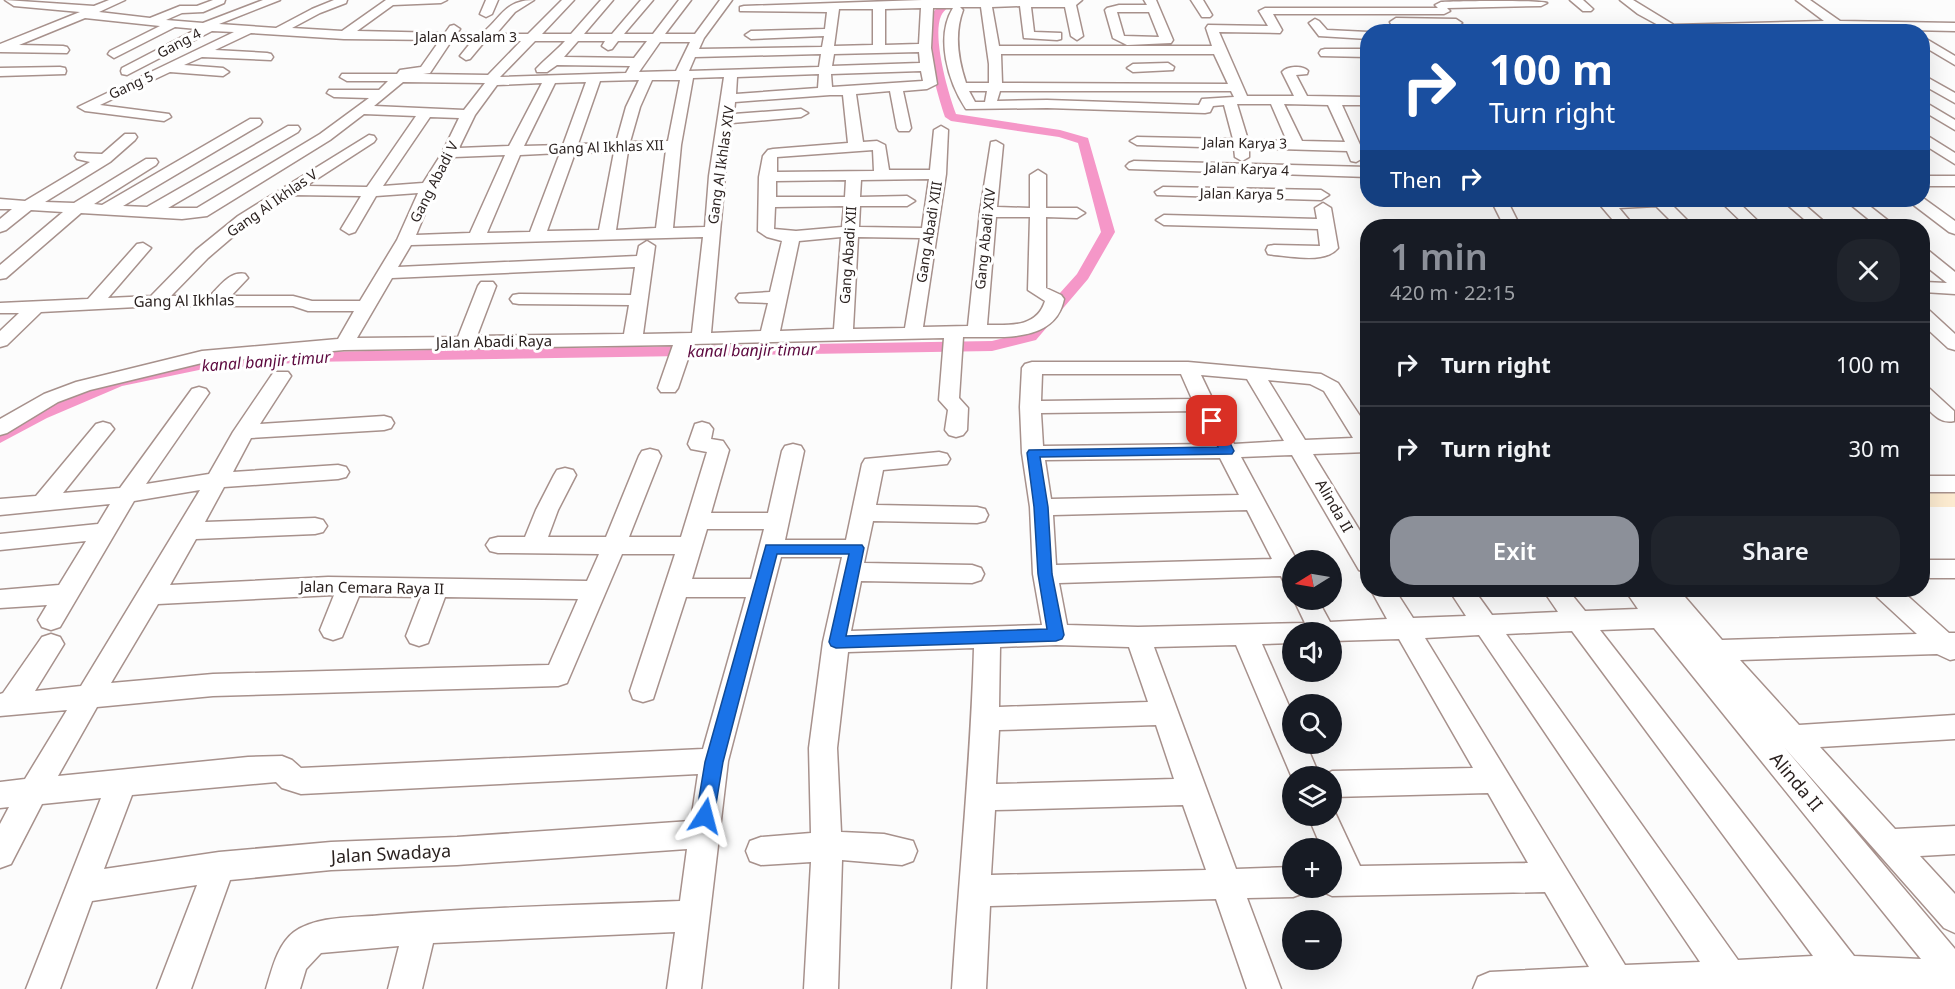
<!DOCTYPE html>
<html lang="en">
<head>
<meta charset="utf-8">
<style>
	body { margin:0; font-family:"Noto Sans",sans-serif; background:#20242c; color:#f1f3f6; height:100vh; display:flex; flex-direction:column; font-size:22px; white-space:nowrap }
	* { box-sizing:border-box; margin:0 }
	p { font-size:20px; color:#9ea1a6 }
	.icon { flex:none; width:33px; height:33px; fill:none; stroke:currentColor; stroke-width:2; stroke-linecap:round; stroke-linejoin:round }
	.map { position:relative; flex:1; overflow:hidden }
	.panel { position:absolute; left:1360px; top:219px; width:570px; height:378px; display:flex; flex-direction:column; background:#171b24; border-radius:24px; box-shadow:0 6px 24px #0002 }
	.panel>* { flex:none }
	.banner { position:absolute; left:1360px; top:24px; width:570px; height:183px; border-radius:24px; box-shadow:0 6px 24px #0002; background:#1a4fa0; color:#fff; overflow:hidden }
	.needle { width:39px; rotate:259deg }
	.fabs { position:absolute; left:1282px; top:550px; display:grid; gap:12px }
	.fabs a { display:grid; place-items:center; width:60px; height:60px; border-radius:50%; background:#171b24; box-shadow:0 6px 24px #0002; font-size:30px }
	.pin { position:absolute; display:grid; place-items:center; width:51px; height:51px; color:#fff; margin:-26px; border-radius:12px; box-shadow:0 3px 9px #0006 }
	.me { position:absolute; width:66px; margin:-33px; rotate:9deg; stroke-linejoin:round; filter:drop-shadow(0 0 4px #0008) }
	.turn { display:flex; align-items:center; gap:21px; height:126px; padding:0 30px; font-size:27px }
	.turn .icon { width:78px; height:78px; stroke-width:2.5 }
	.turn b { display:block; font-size:42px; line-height:51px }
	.then { display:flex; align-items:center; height:57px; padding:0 30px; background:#0003; gap:12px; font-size:22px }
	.round { display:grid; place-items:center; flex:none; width:63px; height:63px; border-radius:24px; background:#20242c }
	.head { display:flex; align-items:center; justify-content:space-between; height:102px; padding:0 30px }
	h1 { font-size:36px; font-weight:600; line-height:45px; color:#8c9099 }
	.cta { display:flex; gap:12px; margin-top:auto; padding:12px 30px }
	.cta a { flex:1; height:69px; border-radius:24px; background:#8c9099; color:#fff; font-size:24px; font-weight:600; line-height:69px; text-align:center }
	.cta a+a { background:#20242c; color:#f1f3f6 }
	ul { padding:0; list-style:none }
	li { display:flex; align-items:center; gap:18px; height:84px; padding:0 30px; border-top:2px solid #363941 }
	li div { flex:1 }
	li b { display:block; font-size:22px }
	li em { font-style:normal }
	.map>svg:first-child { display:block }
</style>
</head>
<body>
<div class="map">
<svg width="1955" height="989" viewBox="0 0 1955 989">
	<rect width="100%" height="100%" fill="#fcfcfc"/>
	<path fill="#fcebd0" d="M1923,490H1955V507H1923Z"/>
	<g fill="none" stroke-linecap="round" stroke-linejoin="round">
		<path fill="#f597c8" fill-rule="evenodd" d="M946,0H958C952,5 944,9 941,16C932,37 948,93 956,114L1060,130L1088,138L1115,232L1088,279L1036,340L992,351L306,362L199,370L122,386L47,418L0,443V429C34,410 76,388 114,378C177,360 241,357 306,352L992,341L1024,333L1077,274L1101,232L1078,143L1059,137L951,121L945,117C937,93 922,42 931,18C933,10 940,5 946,0Z"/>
		<defs>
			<path id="minor" d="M5,0L94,6L109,0H125L99,12L150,18L180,6H197L213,0H225L224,3L203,12L182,13L166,20L203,23L263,0H280L219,24L276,28L312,9L334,0H347L346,3L320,13L292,28L342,31L386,0H447L441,3L393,5L357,31L445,33L450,26L454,25L460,29L457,33L481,34C501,19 504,0 534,0L515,12L496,34H528L562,0H574L542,34H571L601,0H613L584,34H612L641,0H653L624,34H653L679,0H691L665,34H695L720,0H732L704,38L699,49L822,47L824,36L751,39L745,35L751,31L825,29L827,12L740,11V7L744,6L922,0H1082L1076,5L1083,36L1077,40L1071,36L1065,7H1031L1034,32L1061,33V39L1057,40L1024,38L1020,6L992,7L999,46H1212L1206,28L1208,25L1268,26L1259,11L1265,8H1438L1435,5L1441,2C1458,1 1538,0 1547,3L1541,6L1447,8L1450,11L1444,14H1273L1282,30L1280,33L1219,32L1247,96H1294L1282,72C1287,66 1303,65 1308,71L1307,74L1296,75L1307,96L1368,97V105H1342L1361,147L1363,158L1356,162L1351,161L1347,151L1249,148V157L1242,161L1235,157L1234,148L1137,145L1130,141L1137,137L1233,139L1224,105L1213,106L1210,112L1205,113L1047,108L966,109C948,82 935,37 953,8H933L931,48L937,84L927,89L903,91L911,128L909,131H899L897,128L890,91L856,94L863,142L877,141L885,145L889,170H930L934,130L941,126L948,130L946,174L923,327L968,326L980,212L991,142L996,141L1003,145L997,207L1030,208V175L1038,170L1046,175V208H1077L1085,213L1077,218L1046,217V288L1061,295L1064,299C1055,345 997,336 963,337L959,398L968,408L967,430L963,435L956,437L949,435L945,430L948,410L939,400L944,338L693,344L678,388L675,392H661L658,388L673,345L344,350L202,363L90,390L58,402L7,433L0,435V419L44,394L76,382L202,351L338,339L354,311H308L293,306H156L41,312L7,345L0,347V331L19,313H0V303L88,299L137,244L143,243L151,248L108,298L151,296L196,250L238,216L369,135L374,136L376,139L374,142L306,186L367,187L416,116L364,114L330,140L207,216L182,219L81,213L6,278L0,279V265L63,212L31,210L6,230L0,232V219L12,209H0V199L25,201L90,162L77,159L75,156L77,153L102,154L125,134H135L137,137L135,140L110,162L45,202L74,203L146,159H156L158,162L156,165L94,204L102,205L250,119H260L262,122L260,125L123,206L147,207L288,126H298L300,129L298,132L168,208H197L320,134L369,98L334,97L327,93L329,90H379L388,81H347L340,77L342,74H397L400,70L421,67L440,40L344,39L251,33L215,50L267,53L271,54L273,57L271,60L202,57L184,65L223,68L229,72L223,76L170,72L100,105L169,114L171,117L164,121L85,111L78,107L234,32L212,31L127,75L122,74L121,71L122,68L197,29L175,27L114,58L108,54L110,51L160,26L85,18L19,45L63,46L67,47L69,50L67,53L0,52V44L80,12L14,6ZM960,7H981L989,64V83H966C958,59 954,34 963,10ZM921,8L919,44L885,45V9ZM839,9H873V45L834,46ZM452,40L472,41L460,56L466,60L470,59L485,41H521L488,75L423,74L430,73ZM535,41H565C555,52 545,59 536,69L537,72H547L557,65L630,66L626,73L500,77ZM578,41H605L602,46L608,50L612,49L618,41H647L634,58L564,57ZM660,42H690L676,71L639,72ZM919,52L920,63L832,66L834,54ZM821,54L819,67L689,71L695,57ZM1001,54H1214L1228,84L1002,83ZM921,71L923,81L832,87L831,74ZM819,74L818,88L736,94L737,77ZM724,77L709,176L705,227L673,228L681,145L693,78ZM639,80L626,107L616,143L578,144L600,81ZM652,80H680L668,141L630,142L640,107ZM403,82L485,83L464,110L374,106ZM586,82L563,145L524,146L555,83ZM542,83L509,146L459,148L475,115L497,85ZM969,91H987L985,102H975ZM1000,91H1231L1234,97L1202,99L1199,105L1047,100L997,101ZM830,95H843L848,143L773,149L768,150L763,156L759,177L758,231L767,237L782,241L770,292L739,294L736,298L739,302L768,303L761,331L711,333L725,176L732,123L801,117L808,113L801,109L734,114L735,102ZM1237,104H1271L1287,141L1248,140ZM1284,104L1328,105L1345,142L1302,141ZM430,117L459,118L442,153L423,183L383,186ZM666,150L656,228L616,230L628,151ZM873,150L874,171L777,172V157ZM614,152L599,230L547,231L575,153ZM560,153L530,232L487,233L520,155ZM505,155L470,233L416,235L436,187L454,157ZM929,179L922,228L859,227L860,206H907L915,201L907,196L860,197L861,180ZM846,180L845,197H776V181ZM418,193L397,240L360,301H312L293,296H231L248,278L245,274C230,271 220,286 210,296H171L208,258L250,222L292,195L361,196L341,229L349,234L355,232L376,196ZM844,206L842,227L796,231L774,229L775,207ZM996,217H1030L1028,290L1045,301C1037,328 1009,325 987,325ZM703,237L692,333L643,334L655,246L647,241L639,246L637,256L398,267L411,245ZM841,237L834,329L780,331L799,241ZM858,237L920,238L905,328L853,329ZM635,267L631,295L519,294L513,295L510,299L513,303L519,304L629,305L624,334L477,336L496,286L493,282H481L478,286L458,337L357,338L392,278Z
				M486,0H498L492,14L486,17L480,14Z
				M1144,0H1156L1173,40L1171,43L1127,45L1113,38L1105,10L1107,8L1119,5H1147ZM1117,12H1149L1159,37L1124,36Z
				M1191,0H1203L1212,15L1210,17H1202Z
				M1570,0H1583L1593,9L1591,11H1583Z
				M1620,0H1633L1674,25L1824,21L1796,0H1810L1840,21L1955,23V31L1816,28L1702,32H1579L1585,28L1660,26L1638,14Z
				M1396,18L1456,19L1462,23L1456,27L1404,26L1407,32H1395L1390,22Z
				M1315,19L1319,21L1327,30L1368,32V39L1319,36L1309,23Z
				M1923,37L1955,56V65L1923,46Z
				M1325,49H1368V57L1321,56L1319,53L1321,50Z
				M1168,63L1174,67L1173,70L1133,72L1127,68L1133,64Z
				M60,67L65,68L66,71L65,74L0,76V68Z
				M1923,75L1955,93V103L1923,85Z
				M1923,101L1955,120V130L1923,111Z
				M1923,133L1955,153V164L1923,144Z
				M1134,161L1368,167V177L1129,169L1126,166L1129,163Z
				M1923,176H1955V186H1923Z
				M1163,187L1321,190L1329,195L1321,200L1157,195L1155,192Z
				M1923,198L1955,221V234L1949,232L1907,200Z
				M1491,200H1507L1520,226H1504Z
				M1614,200H1667L1693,226H1676L1656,206L1619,208L1634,226H1618L1601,206L1603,203Z
				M1719,200H1736L1763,226H1746Z
				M1782,200H1799L1829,226H1812Z
				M1845,200H1862L1895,226H1877Z
				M1323,203L1331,208L1338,248C1325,264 1292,256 1274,255L1268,254L1266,250L1268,246L1274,245L1320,246L1318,229L1164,225L1156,220L1164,215L1317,219L1315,208Z
				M1429,221L1436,223L1438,226H1421Z
				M1923,250L1929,251L1955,272V294L1923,292V282L1947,283L1923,264Z
				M1923,309L1930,311L1955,334V350L1948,348L1923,325Z
				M1032,362H1188L1321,374L1338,383L1368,428V452L1313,454L1368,544V573L1359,570L1292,455L1241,457L1297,561H1293V585L1284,582L1281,576L1059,583L1067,625L1138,627L1305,623L1294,600H1318L1330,622L1387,619L1371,590H1395L1413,618L1466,616L1449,590H1474L1492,615L1558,612L1543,590H1568L1585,611L1638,609L1625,590H1651L1655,595L1653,590H1679L1722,640L1917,634L1877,597L1874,590H1901L1949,633H1955V659L1950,660L1937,654L1740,660L1799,725L1955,715V739L1820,747L1895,829L1955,826V854L1920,856L1955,894V933L1944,928L1784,747L1955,949V989H1473L1478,977L1490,972L1589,967L1545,892L1332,896L1321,891L1319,888H1332V849H1322L1308,816H1332V806L1360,866L1528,863L1488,793L1332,797V777H1321L1332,771L1473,768L1399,639L1332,641V633H1293V643L1262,644L1293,715V744H1306L1320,777H1293V780L1236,645L1154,647L1236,869L1293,867V888H1306L1304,893L1293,897L1247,898L1281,989H1247L1216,899L990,906L986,989H952C959,875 971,762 974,648L848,652L837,748L841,832L884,834L913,841L917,851L913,861L902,865L842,860L838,989H804L811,862L761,865L750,861L746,851L750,841L761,837L811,833L809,748L823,642L842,557H781L728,761L701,989H667L675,932L433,943L422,989H388L399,946L321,953L306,969L300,989H266C272,970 277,945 294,932C318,915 355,918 383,915C481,907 581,905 680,901L687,849L457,865L331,870L230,880L191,989H157L197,885L92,901L60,989H26L101,798L42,804L11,864L0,868V824L9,807L0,808V782L25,779L67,710L0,716V694L3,693L42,637L51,634L60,637L64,644L35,691L81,686L200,490L134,501L60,627L51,630L42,627L38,620L47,605L0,608V590L59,585L86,541L0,550V534L98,524L110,504L0,515V499L36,496L96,424L103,422L110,424L114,429L63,493L120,488L192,389L199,387L206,389L209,393L146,484L209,474L233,432L271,376L274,372H288L291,376L260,424L384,416L391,418L394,423L391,428L384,430L251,438L233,472L338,465L346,467L349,472L346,477L338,479L224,487L205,522L315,518L323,520L327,526L323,532L315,534L196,539L170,585L328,577L587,581L599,554L498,553L490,551L486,545L490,539L498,537H525L536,510L554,475L557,470L565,468L573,470L576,475L558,510L548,537H606L639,456L642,451L650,449L658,451L661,456L629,537H681L707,452L691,449L688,444L695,424L702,422L709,424L713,429L711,439L723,441L729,450L711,513H768L782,451L785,446L793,444L801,446L804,451L785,540H846L862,464L865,459L939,452L947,454L950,459L947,464L883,470L876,505L977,507L985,509L988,515L985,521L977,523L873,521L864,563L972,565L981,568L984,574L981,580L972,583L861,581L851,631L1042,625L1033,574L1030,507L1022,453L1020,407L1022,368L1025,364ZM1042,374H1181L1192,399L1041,401ZM1201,375L1247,379L1284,441L1234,444ZM1268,380L1310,384L1324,391L1353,438L1305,440ZM1198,411L1213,444L1043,446L1041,413ZM1220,458L1239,495L1051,499L1045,460ZM1247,510L1272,559L1056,565L1053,515ZM707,529H764L751,579H692ZM622,554H675L630,691L633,699L643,702L653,699L686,597H746L703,749L301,768L292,760L282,756L248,757L58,776L97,707L213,696L558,686L567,683ZM334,595L320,630L324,637L333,640L342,637L359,596L421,597L406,636L410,643L419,646L428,643L445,597L578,599L549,665L213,674L111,683L158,604ZM1654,628L1921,959L1854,956L1600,630ZM1572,631L1813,956L1738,960L1506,634ZM1479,635L1700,962L1625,965L1425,638ZM1056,645L1129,647L1148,702L999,707L1000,647ZM1156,725L1174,779L996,784L999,730ZM698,774L691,821L457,837L331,842L219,852L104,869L132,795L276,782L282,788L301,794ZM1183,805L1206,870L991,875L995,810Z
				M1923,387L1930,389L1954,411V421C1940,424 1933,414 1923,404Z
				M1923,476H1955V492H1923Z
				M1923,560H1955V578H1923Z"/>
		</defs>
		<use href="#minor" stroke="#a7918c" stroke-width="3"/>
		<use href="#minor" fill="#fff" fill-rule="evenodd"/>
	</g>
	<path fill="#1a73e8" stroke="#114b97" stroke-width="1.5" d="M1212,417L1219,421L1234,451L1232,454L1040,457L1048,507L1052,574L1064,635L1062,639L1056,641L836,648L831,646L829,642L849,554H777L723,762L714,816L712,821L705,824L699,821L696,816L705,762L766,545H862L864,548L846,636L1047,629L1038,574L1034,507L1027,453L1029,450L1218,447L1206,421Z"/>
	<g text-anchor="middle" stroke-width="6" stroke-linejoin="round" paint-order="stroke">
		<g font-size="14" fill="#2b2220" stroke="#fff">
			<text x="466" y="42">Jalan Assalam 3</text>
			<text transform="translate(179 43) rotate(-28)" y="5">Gang 4</text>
			<text transform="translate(131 85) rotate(-25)" y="5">Gang 5</text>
			<text transform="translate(1245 143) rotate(1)" y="5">Jalan Karya 3</text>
			<text transform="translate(606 147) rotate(-2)" y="5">Gang Al Ikhlas XII</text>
			<text transform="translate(721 165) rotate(-82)" y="5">Gang Al Ikhlas XIV</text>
			<text transform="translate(1247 169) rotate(2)" y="5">Jalan Karya 4</text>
			<text transform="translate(434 182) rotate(-63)" y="5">Gang Abadi V</text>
			<text transform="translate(1242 194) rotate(1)" y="5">Jalan Karya 5</text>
			<text transform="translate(272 203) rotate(-35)" y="5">Gang Al Ikhlas V</text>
			<text transform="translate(929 232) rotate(-81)" y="5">Gang Abadi XIII</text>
			<text transform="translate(985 239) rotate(-84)" y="5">Gang Abadi XIV</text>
			<text transform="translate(848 255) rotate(-86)" y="5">Gang Abadi XII</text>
		</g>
		<g font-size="15" fill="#2b2220" stroke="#fff">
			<text transform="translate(184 301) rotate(-1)" y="5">Gang Al Ikhlas</text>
			<text transform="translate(494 342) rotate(-1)" y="5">Jalan Abadi Raya</text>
			<text transform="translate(1334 506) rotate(60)" y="5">Alinda II</text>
			<text transform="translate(372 588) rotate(1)" y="5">Jalan Cemara Raya II</text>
		</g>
		<g font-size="16" font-style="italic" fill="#5d093f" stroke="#fff">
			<text transform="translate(752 350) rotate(-1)" y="6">kanal banjir timur</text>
			<text transform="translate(266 361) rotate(-4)" y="6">kanal banjir timur</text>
		</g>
		<g font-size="18" fill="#2b2220" stroke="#fff">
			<text transform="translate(1796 782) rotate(50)" y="6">Alinda II</text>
			<text transform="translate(391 854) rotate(-3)" y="6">Jalan Swadaya</text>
		</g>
	</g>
</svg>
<div class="fabs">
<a><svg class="needle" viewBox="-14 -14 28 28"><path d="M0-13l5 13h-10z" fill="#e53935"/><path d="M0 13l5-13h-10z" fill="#9ea1a6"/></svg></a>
<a><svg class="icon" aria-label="sound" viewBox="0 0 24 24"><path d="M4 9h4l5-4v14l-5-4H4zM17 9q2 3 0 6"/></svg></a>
<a><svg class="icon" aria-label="search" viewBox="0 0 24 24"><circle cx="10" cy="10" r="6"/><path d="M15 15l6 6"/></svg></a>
<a><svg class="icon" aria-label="layers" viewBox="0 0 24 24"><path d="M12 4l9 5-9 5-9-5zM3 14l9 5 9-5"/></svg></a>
<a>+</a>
<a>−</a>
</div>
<div class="pin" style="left:1212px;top:421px;background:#d93025"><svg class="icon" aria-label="arrive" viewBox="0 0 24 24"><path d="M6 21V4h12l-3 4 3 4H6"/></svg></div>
<svg class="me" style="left:705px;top:816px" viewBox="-20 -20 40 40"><path d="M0-17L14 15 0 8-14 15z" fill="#1a73e8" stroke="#fff" stroke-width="4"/></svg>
<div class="banner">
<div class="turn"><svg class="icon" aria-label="right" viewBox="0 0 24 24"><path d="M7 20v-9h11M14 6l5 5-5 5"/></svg><div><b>100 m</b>Turn right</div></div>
<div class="then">Then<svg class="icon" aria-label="right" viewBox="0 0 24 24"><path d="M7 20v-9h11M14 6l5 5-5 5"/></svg></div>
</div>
<section class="panel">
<div class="head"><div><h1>1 min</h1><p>420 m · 22:15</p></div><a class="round"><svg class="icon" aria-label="close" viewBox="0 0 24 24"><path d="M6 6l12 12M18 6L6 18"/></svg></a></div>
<ul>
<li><svg class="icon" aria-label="right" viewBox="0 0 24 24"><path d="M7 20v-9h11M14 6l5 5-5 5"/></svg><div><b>Turn right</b></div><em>100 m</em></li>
<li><svg class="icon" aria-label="right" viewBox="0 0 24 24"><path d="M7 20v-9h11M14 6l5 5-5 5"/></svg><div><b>Turn right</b></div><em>30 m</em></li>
</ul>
<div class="cta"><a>Exit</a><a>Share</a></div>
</section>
</div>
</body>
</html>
